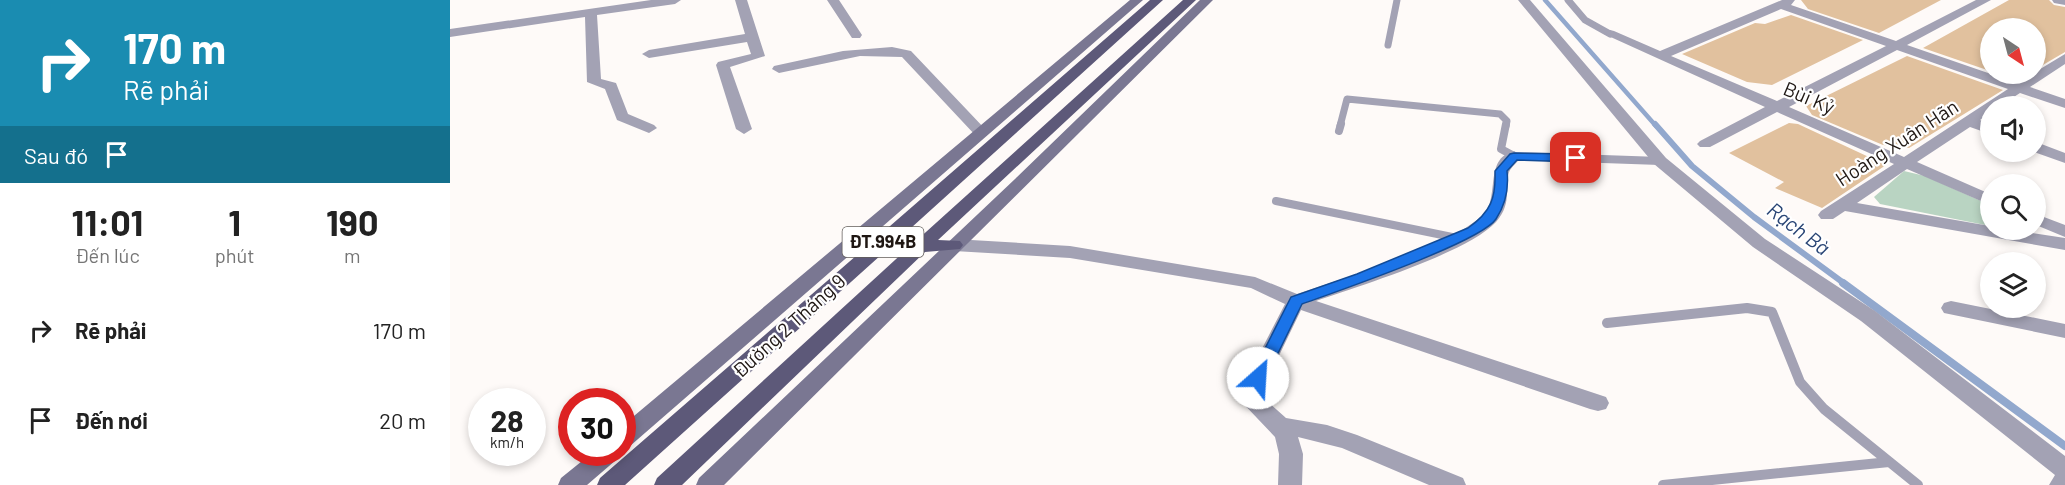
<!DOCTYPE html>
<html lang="vi">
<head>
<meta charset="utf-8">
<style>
	body { margin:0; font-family:Barlow,sans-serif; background:#f2f2f2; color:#222; height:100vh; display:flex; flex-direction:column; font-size:22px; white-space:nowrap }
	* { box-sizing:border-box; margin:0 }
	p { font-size:20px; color:#767676 }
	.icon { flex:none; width:33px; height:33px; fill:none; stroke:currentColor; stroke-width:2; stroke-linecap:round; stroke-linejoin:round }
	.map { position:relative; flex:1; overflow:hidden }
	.details { display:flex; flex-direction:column; background:#fff; width:450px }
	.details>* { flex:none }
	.guide { background:#1a8cb1; color:#fff; overflow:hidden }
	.needle { width:39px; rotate:144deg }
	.tools { position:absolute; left:1530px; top:18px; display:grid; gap:12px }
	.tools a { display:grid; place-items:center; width:66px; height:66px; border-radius:50%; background:#fff; box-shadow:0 3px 9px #0003; font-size:30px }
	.speed { position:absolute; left:18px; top:388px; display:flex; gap:12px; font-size:30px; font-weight:700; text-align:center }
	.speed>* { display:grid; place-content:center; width:78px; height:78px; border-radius:50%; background:#fff; box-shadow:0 3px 9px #0003; line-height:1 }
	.speed small { font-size:15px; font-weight:400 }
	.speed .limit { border:9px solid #d22; background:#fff; color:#111 }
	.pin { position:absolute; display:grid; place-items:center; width:51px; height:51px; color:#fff; margin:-26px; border-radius:12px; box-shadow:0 3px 9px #0006 }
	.me { position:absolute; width:66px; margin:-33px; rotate:26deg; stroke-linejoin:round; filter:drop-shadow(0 0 4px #0008) }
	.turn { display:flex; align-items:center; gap:21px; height:126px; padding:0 24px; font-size:27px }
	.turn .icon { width:78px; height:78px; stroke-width:2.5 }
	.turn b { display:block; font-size:42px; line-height:51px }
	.then { display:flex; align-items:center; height:57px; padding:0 24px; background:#0003; gap:12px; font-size:22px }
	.eta { display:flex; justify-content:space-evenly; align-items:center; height:102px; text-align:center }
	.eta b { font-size:36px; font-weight:700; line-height:42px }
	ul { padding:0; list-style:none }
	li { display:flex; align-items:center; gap:18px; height:90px; padding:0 24px }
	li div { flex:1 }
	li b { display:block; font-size:22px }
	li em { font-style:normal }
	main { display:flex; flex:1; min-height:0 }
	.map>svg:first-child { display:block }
</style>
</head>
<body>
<main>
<section class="details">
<div class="guide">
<div class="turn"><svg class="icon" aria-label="right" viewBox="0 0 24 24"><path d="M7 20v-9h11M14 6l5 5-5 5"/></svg><div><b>170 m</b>Rẽ phải</div></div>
<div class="then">Sau đó<svg class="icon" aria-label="arrive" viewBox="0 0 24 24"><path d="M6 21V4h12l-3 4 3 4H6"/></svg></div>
</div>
<div class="eta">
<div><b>11:01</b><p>Đến lúc</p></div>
<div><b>1</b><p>phút</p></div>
<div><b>190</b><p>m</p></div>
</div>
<ul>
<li><svg class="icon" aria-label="right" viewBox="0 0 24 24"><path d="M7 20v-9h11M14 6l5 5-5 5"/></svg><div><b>Rẽ phải</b></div><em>170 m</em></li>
<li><svg class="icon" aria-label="arrive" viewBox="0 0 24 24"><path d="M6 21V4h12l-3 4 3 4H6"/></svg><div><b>Đến nơi</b></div><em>20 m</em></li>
</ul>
</section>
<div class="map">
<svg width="1615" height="485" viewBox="0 0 1615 485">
	<rect width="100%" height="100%" fill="#fefaf8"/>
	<path fill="#b9d4c2" d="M1454,171L1475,176L1540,205V226L1430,204L1424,197Z"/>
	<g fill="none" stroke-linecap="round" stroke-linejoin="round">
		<path stroke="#92a8cd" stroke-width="4.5" d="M1095,0L1206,126"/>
		<path stroke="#92a8cd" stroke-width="6" d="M1205,124L1242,166L1304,217L1395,284"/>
		<path stroke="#92a8cd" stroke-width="8" d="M1393,283L1615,446"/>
	</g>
	<path fill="#e1c19e" d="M1351,0H1491L1429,33L1358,9Z
		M1559,0H1599L1604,5L1615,7V52L1586,69V28H1540V71L1473,48Z
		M1341,15L1413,40L1322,85L1297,82L1232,54L1305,23L1315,24Z
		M1457,56L1553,90L1459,148L1433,145L1362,115L1356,106Z
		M1339,123L1348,124L1436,165L1372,208L1325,188L1334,182L1279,153Z"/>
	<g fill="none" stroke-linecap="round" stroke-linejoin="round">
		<path stroke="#a3a2b4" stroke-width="7" d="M1118,0L1135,20L1160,34
			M938,45L947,0
			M890,126L897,99L1050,114L1057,121L1056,126"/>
		<path stroke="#a3a2b4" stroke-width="8" d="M1056,124L1051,149L1064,156L1210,161
			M889,131L891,124
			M826,201L1007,238"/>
		<path stroke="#a3a2b4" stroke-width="10" d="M1157,323L1297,308L1322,312L1350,382L1374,409L1468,485
			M1213,485L1439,462"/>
		<path fill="#a3a2b4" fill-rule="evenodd" d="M201,0H231L225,4L147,15L151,79L166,83L178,114L204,125L207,128L199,133L167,120L155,89L137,82L135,17L0,37V29Z
			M285,0H297L315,56L280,67L302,129L294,134L286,129L266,65L268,62L301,54L297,42L199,58L192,54L199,50L295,34Z
			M377,0H389L412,35L410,38H402Z
			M1068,0H1080L1216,158L1315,239L1425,311L1615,456V485H1599L1605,475L1411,321L1303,247L1204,164Z
			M1332,0H1345L1341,5L1446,41L1526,0H1541L1457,45L1567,83L1615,54V64L1580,87L1615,99V108L1570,93L1550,106H1540V113L1530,120L1540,125V134L1520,127L1467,162L1540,194V205L1457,169L1407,203L1540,226V230H1563L1615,238V250L1395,211L1383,219H1371L1368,215L1371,211L1444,164L1327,112L1260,147H1250L1247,144L1250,141L1315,107L1154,34L1160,30L1164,31L1210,51ZM1331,9L1436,46L1327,101L1221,56ZM1447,50L1558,89L1454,157L1339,107Z
			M1602,0H1615V5L1604,3Z
			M442,47L461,51L536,130L539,133L536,136H526L452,57L410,56L329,73L322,69L324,66L393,51Z
			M1586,142L1615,153V163L1584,152Z
			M1064,151L1072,156C1069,161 1063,165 1060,170C1053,183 1064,202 1046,222C1017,253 909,286 866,301L1156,397L1159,403L1156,409L1148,411L1140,409L851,310L810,395L836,418L877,425L907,435L1013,478L1016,485H979L892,448L848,437L853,454L852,485H828L829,454L825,437L787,397L835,304L801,288L620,258L504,251L495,245L504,239L620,246L805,277L847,294C901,275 986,253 1031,217C1052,200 1032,159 1064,151Z
			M1586,214L1615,225V237L1586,225Z
			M1501,301L1615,324V338L1494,313L1491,308L1494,303Z"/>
		<path fill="#7a7792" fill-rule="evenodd" d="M680,0H693L180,446L172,449V426Z
			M750,0H763L274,485H246L249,478L565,179Z
			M142,453H170L166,460L137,485H108L111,478Z"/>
		<path fill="#5d5979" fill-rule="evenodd" d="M700,0H713L451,237L466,241L733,0H746L488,240L510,241L513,245L510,249L475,252L232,485H204L207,478L457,249L441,246L175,485H147L150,478L422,242L407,238L404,234L407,230L413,229L432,233Z"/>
	</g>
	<path fill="#1a73e8" stroke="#114b97" stroke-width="1.5" d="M1064,153L1126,154L1132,158L1126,162L1067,160L1057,171C1059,189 1056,204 1046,219C1031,242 885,292 852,304L814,382H802L800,378L841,297L907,274L1018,228C1041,212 1046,198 1045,171L1060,154Z"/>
	<g text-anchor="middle" stroke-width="4.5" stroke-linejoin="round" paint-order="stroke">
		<rect fill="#fff" stroke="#625d5a" stroke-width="1.5" x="392.5" y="227" width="81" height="30" rx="4.5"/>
		<g font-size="18" font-weight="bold" fill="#1f1713">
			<text x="433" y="248">ĐT.994B</text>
		</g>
		<g font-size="20" fill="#1f1713" stroke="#fff">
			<text transform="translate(1359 98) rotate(23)" y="7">Bùi Kỷ</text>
			<text transform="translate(1447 143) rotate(-33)" y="7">Hoàng Xuân Hãn</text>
			<text transform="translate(339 326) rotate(-42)" y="7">Đường 2 Tháng 9</text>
		</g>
		<g font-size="21" font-style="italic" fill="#294575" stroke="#fff">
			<text transform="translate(1348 229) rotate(37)" y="7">Rạch Bà</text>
		</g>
	</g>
</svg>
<div class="tools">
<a><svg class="needle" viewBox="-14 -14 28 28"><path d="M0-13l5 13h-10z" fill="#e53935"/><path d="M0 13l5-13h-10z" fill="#767676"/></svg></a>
<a><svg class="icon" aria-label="sound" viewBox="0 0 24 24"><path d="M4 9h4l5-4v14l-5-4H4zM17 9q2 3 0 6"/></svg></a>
<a><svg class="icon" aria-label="search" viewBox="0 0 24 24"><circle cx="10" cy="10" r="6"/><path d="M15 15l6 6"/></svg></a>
<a><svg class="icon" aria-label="layers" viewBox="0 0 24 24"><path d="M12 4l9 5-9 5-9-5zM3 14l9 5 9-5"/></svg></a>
</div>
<div class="speed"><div>28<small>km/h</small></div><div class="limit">30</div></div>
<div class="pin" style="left:1126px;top:158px;background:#d93025"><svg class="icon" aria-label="arrive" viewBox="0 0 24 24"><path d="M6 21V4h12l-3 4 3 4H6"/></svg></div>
<svg class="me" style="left:808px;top:378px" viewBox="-20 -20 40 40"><circle r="19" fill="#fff"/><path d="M0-13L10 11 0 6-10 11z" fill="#1a73e8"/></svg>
</div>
</main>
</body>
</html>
